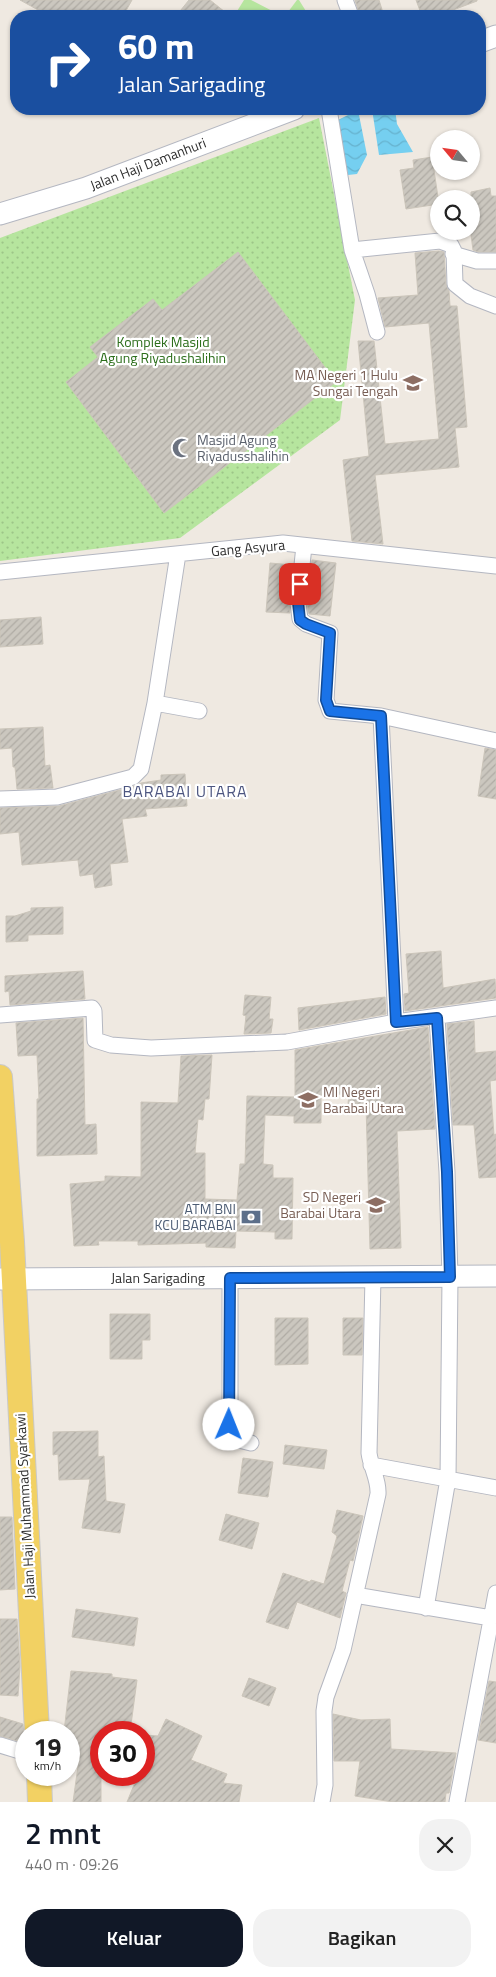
<!DOCTYPE html>
<html lang="id">
<head>
<meta charset="utf-8">
<style>
	body { margin:0; font-family:"Titillium Web",sans-serif; background:#f2f2f2; color:#222; height:100vh; display:flex; flex-direction:column; font-size:19px; white-space:nowrap }
	* { box-sizing:border-box; margin:0 }
	p { font-size:16px; color:#767676 }
	.icon { flex:none; width:28px; height:28px; fill:none; stroke:currentColor; stroke-width:2; stroke-linecap:round; stroke-linejoin:round }
	.map { position:relative; height:1802px; overflow:hidden }
	.sheet { display:flex; flex-direction:column; background:#fff; flex:1 }
	.sheet>* { flex:none }
	.banner { position:absolute; left:10px; top:10px; width:476px; height:105px; border-radius:20px; box-shadow:0 1px 4px #0004; background:#1a4fa0; color:#fff; overflow:hidden }
	.needle { width:32px; rotate:299deg }
	.buttons { position:absolute; left:430px; top:130px; display:grid; gap:10px }
	.buttons a { display:grid; place-items:center; width:50px; height:50px; border-radius:50%; background:#fff; box-shadow:0 1px 4px #0004; font-size:25px }
	.speed { position:absolute; left:15px; top:1721px; display:flex; gap:10px; font-size:25px; font-weight:700; text-align:center }
	.speed>* { display:grid; place-content:center; width:65px; height:65px; border-radius:50%; background:#fff; box-shadow:0 1px 4px #0004; line-height:1 }
	.speed small { font-size:12px; font-weight:400 }
	.speed .limit { border:8px solid #d22; background:#fff; color:#111 }
	.pin { position:absolute; display:grid; place-items:center; width:42px; height:42px; color:#fff; margin:-21px; border-radius:10px; box-shadow:0 2px 8px #0006 }
	.me { position:absolute; width:55px; margin:-28px; rotate:1deg; stroke-linejoin:round; filter:drop-shadow(0 0 4px #0008) }
	.turn { display:flex; align-items:center; gap:18px; height:105px; padding:0 25px; font-size:22px }
	.turn .icon { width:65px; height:65px; stroke-width:2.5 }
	.turn b { display:block; font-size:35px; line-height:42px }
	.round { display:grid; place-items:center; flex:none; width:52px; height:52px; border-radius:20px; background:#f2f2f2 }
	.overview { display:flex; align-items:center; justify-content:space-between; height:85px; padding:0 25px }
	h1 { font-size:30px; font-weight:600; line-height:38px; color:#111827 }
	.action { display:flex; gap:10px; margin-top:auto; padding:10px 25px }
	.action a { flex:1; height:58px; border-radius:20px; background:#111827; color:#fff; font-size:20px; font-weight:600; line-height:58px; text-align:center }
	.action a+a { background:#f2f2f2; color:#222 }
	.map>svg:first-child { display:block }
</style>
</head>
<body>
<div class="map">
<svg width="496" height="1802" viewBox="0 0 496 1802">
	<defs>
		<pattern id="park-dots" width="8" height="8" patternUnits="userSpaceOnUse" patternTransform="scale(1.25)"><rect width="8" height="8" fill="#b6e59e"/><path d="M2 2h.1M6 6h.1" fill="none" stroke="#9dc588" stroke-width="1.8" stroke-linecap="round"/></pattern>
		<pattern id="water-waves" width="16" height="10" patternUnits="userSpaceOnUse" patternTransform="scale(1.25)"><rect width="16" height="10" fill="#75cff0"/><path d="M0 5q4-4 8 0t8 0" fill="none" stroke="#66b2ce"/></pattern>
		<pattern id="building-hatch" width="6" height="6" patternUnits="userSpaceOnUse" patternTransform="scale(1.25)"><rect width="6" height="6" fill="#cbc7bf"/><path d="M-1 1l2-2M0 6l6-6M5 7l2-2" fill="none" stroke="#afaba4"/></pattern>
	</defs>
	<rect width="100%" height="100%" fill="#efe9e1"/>
	<path fill="#b6e59e" d="M244,0H251L282,16H234Z
		M297,0H299L309,16H285Z"/>
	<path fill="url(#park-dots)" d="M319,118L355,300L340,420L180,538L0,561V238Z"/>
	<path fill="url(#water-waves)" d="M372,109H395L397,124L413,152L379,155Z
		M358,110L367,155L357,174L348,175L338,120Z"/>
	<path fill="url(#building-hatch)" stroke="#cbc5ba" d="M20,0H132L123,16H49Z
		M189,0H210L230,16H176Z
		M355,0H379L384,16H360Z
		M416,0H477V1L437,16H422Z
		M432,157L439,204L406,209L400,170L414,168L413,160Z
		M490,188L491,196H496V252H478L473,250L471,235V192Z
		M439,251L444,252L446,284L449,291L450,306H457L467,427L455,428L459,467L375,475L383,544L352,541L343,460L369,456L358,341H374L385,444L439,439L429,323L385,327L378,298L418,295L415,253Z
		M238,252L336,382L164,513L66,382L98,357L90,347L153,299L162,310Z
		M312,560L336,563L330,616L309,614L307,603Z
		M270,563L293,565L289,602L290,613L266,612Z
		M41,617L43,644L0,647V620Z
		M43,727L45,766L50,765L53,788L17,789L15,767H13L12,748L0,749V729Z
		M485,748L496,750V799L478,796Z
		M185,774L187,806L145,809L147,816L122,819L128,862L110,864L112,885L95,888L93,874L80,876L78,860L22,865L19,832L0,834V808L59,806L135,786L141,783L161,780V775Z
		M63,907V934L28,935V941L6,942V916H15L31,911V908Z
		M441,951L443,988L495,979L496,998L405,1011L404,994L409,993L406,954Z
		M83,971L85,999L10,1005L9,991L5,992V976Z
		M245,995L271,997L269,1019H273L271,1033L244,1034L246,1016L243,1015Z
		M385,997L386,1014L299,1030L298,1008Z
		M83,1018L85,1125L96,1124L97,1154L37,1156V1099H39L37,1055L18,1056L16,1023Z
		M474,1021L475,1053L496,1051V1080L490,1081L494,1135L496,1134V1177L479,1178L474,1125H453L447,1024Z
		M428,1027L435,1129L397,1131L401,1248L370,1249L366,1104H348L349,1094L321,1095V1123H294V1116L265,1115L263,1164L273,1165V1178H293L292,1239H275V1232L236,1231L235,1248L206,1247V1243L138,1245V1241H98L99,1245L74,1246L70,1184L105,1181V1176L141,1177V1102L178,1103L181,1056L212,1055L209,1099H205L203,1120L198,1119L195,1153H205V1199L237,1200L240,1164H245L247,1096L295,1097V1050Z
		M110,1314H150V1340H142V1359H110Z
		M275,1318H308V1364L275,1365Z
		M343,1318H363L362,1355H343Z
		M98,1431V1457L104,1456L106,1501L125,1504L120,1533L82,1528L90,1479L59,1480L58,1454L53,1455V1432Z
		M285,1445L327,1450L324,1469L283,1464Z
		M243,1458L273,1462L268,1497L238,1493Z
		M337,1510L363,1516L353,1561L350,1560L342,1591L346,1593L340,1618L297,1602L288,1629L266,1622L283,1573L310,1582L311,1580L324,1584L337,1536L332,1532Z
		M226,1514L259,1523L252,1549L219,1540Z
		M0,1517H12L15,1589L0,1590Z
		M76,1609L138,1618L134,1646L72,1637Z
		M0,1619H17L20,1666L18,1696L0,1695Z
		M71,1671L112,1674V1677L137,1680L130,1732H101V1802H73L78,1766L69,1764V1732H64Z
		M249,1678L276,1688L269,1706L242,1696Z
		M489,1681L496,1682V1743L478,1740Z
		M333,1714L361,1720L390,1719L391,1749L456,1753L449,1793H446L445,1802H393L355,1796L360,1761H334Z
		M0,1717L23,1724L24,1734L21,1742L0,1736Z
		M166,1719L202,1736L191,1760L227,1774L223,1783L242,1785L239,1802H127L138,1775H144V1735L158,1736Z"/>
	<g fill="none" stroke-linecap="round" stroke-linejoin="round">
		<defs>
			<path id="street" d="M345,0L351,16
				M329,109L352,250L367,294L377,332
				M352,250L440,241L451,245L454,251L455,284L470,296L496,306
				M453,254L477,261H496
				M304,546L298,603L300,619L306,624L330,633L326,700L330,711L381,716
				M178,554L155,703L199,711
				M0,572L283,543L496,566
				M0,799L57,797L133,777L141,769L155,703
				M0,1015L92,1008L94,1011L95,1040L111,1045L151,1048L287,1042L396,1022L496,1008
				M396,1022L381,716L496,741
				M230,1278V1434L231,1438L251,1443
				M371,1465L496,1488
				M355,1595L491,1618
				M426,1608L448,1479L450,1277L447,1172L437,1018
				M0,1745L26,1753
				M322,1802L325,1785L324,1711L326,1697L343,1650L378,1494C379,1480 371,1468 369,1453L373,1277
				M457,1802L496,1593"/>
			<path id="secondary" d="M480,42L496,36
				M0,214L86,188L294,109
				M0,1279L496,1276"/>
			<path id="primary" d="M0,1077L12,1242L37,1732
				M39,1775L40,1802"/>
		</defs>
		<use href="#street" stroke="#b4b7c1" stroke-width="17"/>
		<use href="#secondary" stroke="#b4b7c1" stroke-width="23"/>
		<use href="#primary" stroke="#c9c9c9" stroke-width="26"/>
		<use href="#street" stroke="#fff" stroke-width="15"/>
		<use href="#secondary" stroke="#fff" stroke-width="21"/>
		<use href="#primary" stroke="#f2d163" stroke-width="24"/>
	</g>
	<g fill="none" stroke-linecap="round" stroke-linejoin="round">
		<defs>
			<path id="route" d="M229,1425L230,1278L450,1277L447,1172L437,1018L396,1022L381,716L330,711L326,700L330,633L306,624L300,620L298,602L300,584"/>
		</defs>
		<use href="#route" stroke="#114b97" stroke-width="12"/>
		<use href="#route" stroke="#1a73e8" stroke-width="9"/>
	</g>
	<defs>
		<symbol id="school-bare" viewBox="-9 -9 18 18"><path d="M0-5L7-2L0 1L-7-2ZM-4 1L0 2.5L4 1V4Q0 6-4 4Z" fill="#8d6e63" stroke="#fff" stroke-width="2.5" paint-order="stroke"/></symbol>
		<symbol id="mosque-bare" viewBox="-9 -9 18 18"><path d="M3.5-4.9A6 6 0 1 0 3.5 4.9A5 5 0 1 1 3.5-4.9Z" fill="#6b7280" stroke="#fff" stroke-width="2.5" paint-order="stroke"/></symbol>
		<symbol id="bank-bare" viewBox="-9 -9 18 18"><path d="M-6-4H6V4H-6ZM0-2.3a2.3 2.3 0 1 0 0 4.6a2.3 2.3 0 1 0 0-4.6Z" fill="#5c6f8a" stroke="#fff" stroke-width="2.5" paint-order="stroke"/></symbol>
	</defs>
	<g fill-rule="evenodd">
		<use href="#school-bare" x="399" y="369" width="28" height="28"/>
		<use href="#mosque-bare" x="168" y="434" width="28" height="28"/>
		<use href="#school-bare" x="294" y="1086" width="28" height="28"/>
		<use href="#school-bare" x="362" y="1191" width="28" height="28"/>
		<use href="#bank-bare" x="237" y="1203" width="28" height="28"/>
	</g>
	<g text-anchor="middle" stroke-width="4.5" stroke-linejoin="round" paint-order="stroke">
		<g font-size="14" fill="#2e2e2e" stroke="#fff">
			<text transform="translate(148 164) rotate(-21)" y="5">Jalan Haji Damanhuri</text>
			<text transform="translate(248 548) rotate(-5)" y="5">Gang Asyura</text>
			<text x="158" y="1283">Jalan Sarigading</text>
			<text transform="translate(25 1506) rotate(-93)" y="5">Jalan Haji Muhammad Syarkawi</text>
		</g>
		<g font-size="14" fill="#2c6e1b" stroke="#fff">
			<text x="163" y="347">Komplek Masjid<tspan x="163" dy="16">Agung Riyadushalihin</tspan></text>
		</g>
		<g font-size="14" fill="#785e54" stroke="#fff" text-anchor="end">
			<text x="398" y="380">MA Negeri 1 Hulu<tspan x="398" dy="16">Sungai Tengah</tspan></text>
			<text x="323" y="1097" text-anchor="start">MI Negeri<tspan x="323" dy="16">Barabai Utara</tspan></text>
			<text x="361" y="1202">SD Negeri<tspan x="361" dy="16">Barabai Utara</tspan></text>
		</g>
		<g font-size="14" fill="#5b616d" stroke="#fff" text-anchor="start">
			<text x="197" y="445">Masjid Agung<tspan x="197" dy="16">Riyadusshalihin</tspan></text>
		</g>
		<g font-size="14" fill="#4e5e75" stroke="#fff" text-anchor="end">
			<text x="236" y="1214">ATM BNI<tspan x="236" dy="16">KCU BARABAI</tspan></text>
		</g>
		<g font-size="16" letter-spacing="1" fill="#4d5680" stroke="#fff">
			<text x="185" y="797">BARABAI UTARA</text>
		</g>
	</g>
</svg>
<div class="buttons">
<a><svg class="needle" viewBox="-14 -14 28 28"><path d="M0-13l5 13h-10z" fill="#e53935"/><path d="M0 13l5-13h-10z" fill="#767676"/></svg></a>
<a><svg class="icon" aria-label="search" viewBox="0 0 24 24"><circle cx="10" cy="10" r="6"/><path d="M15 15l6 6"/></svg></a>
</div>
<div class="speed"><div>19<small>km/h</small></div><div class="limit">30</div></div>
<div class="pin" style="left:300px;top:584px;background:#d93025"><svg class="icon" aria-label="arrive" viewBox="0 0 24 24"><path d="M6 21V4h12l-3 4 3 4H6"/></svg></div>
<svg class="me" style="left:229px;top:1425px" viewBox="-20 -20 40 40"><circle r="19" fill="#fff"/><path d="M0-13L10 11 0 6-10 11z" fill="#1a73e8"/></svg>
<div class="banner">
<div class="turn"><svg class="icon" aria-label="right" viewBox="0 0 24 24"><path d="M7 20v-9h11M14 6l5 5-5 5"/></svg><div><b>60 m</b>Jalan Sarigading</div></div>
</div>
</div>
<section class="sheet">
<div class="overview"><div><h1>2 mnt</h1><p>440 m · 09:26</p></div><a class="round"><svg class="icon" aria-label="close" viewBox="0 0 24 24"><path d="M6 6l12 12M18 6L6 18"/></svg></a></div>
<div class="action"><a>Keluar</a><a>Bagikan</a></div>
</section>
</body>
</html>
